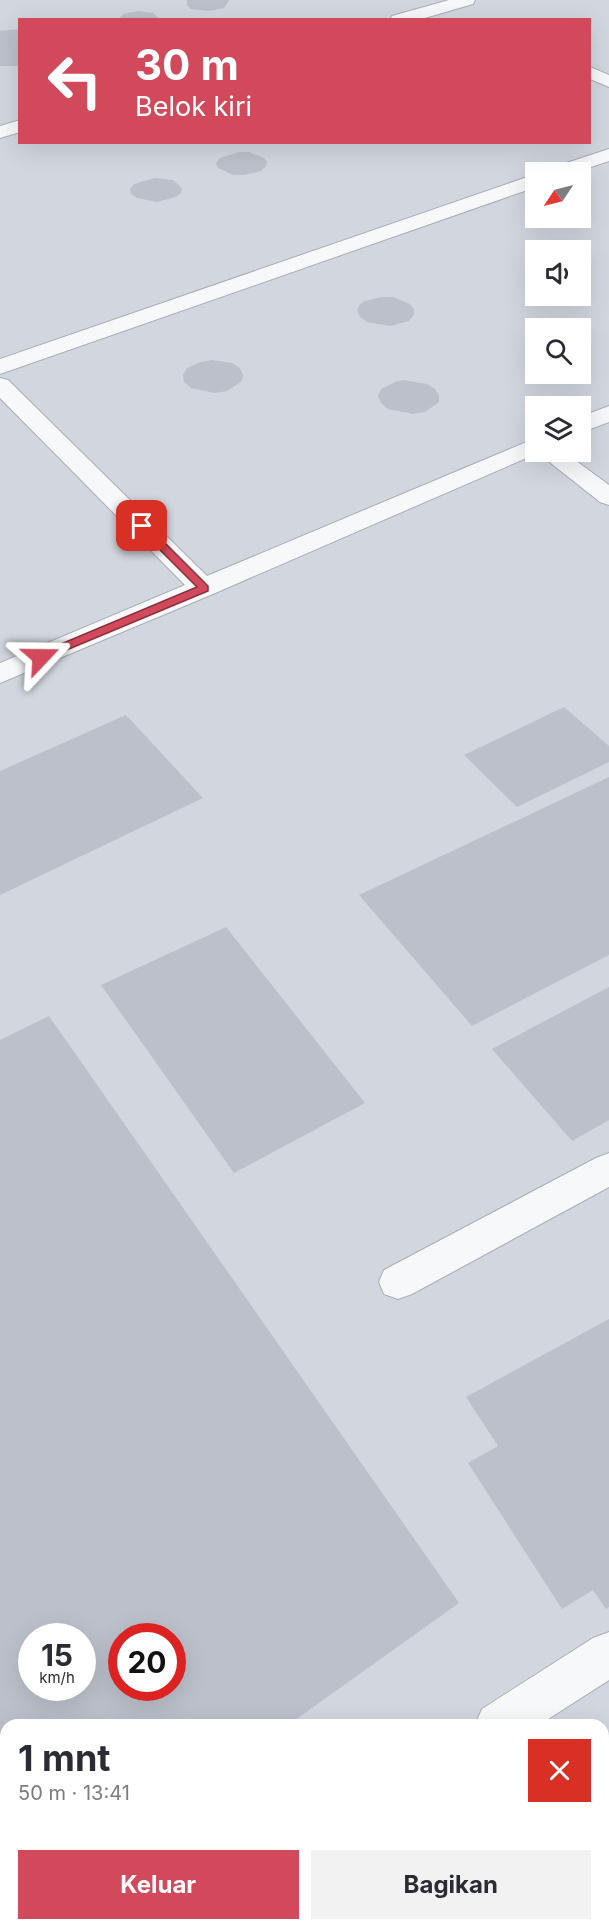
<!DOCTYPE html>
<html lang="id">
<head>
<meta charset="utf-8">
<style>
	body { margin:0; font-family:Inter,sans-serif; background:#f2f2f3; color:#2b2b33; height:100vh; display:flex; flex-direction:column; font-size:22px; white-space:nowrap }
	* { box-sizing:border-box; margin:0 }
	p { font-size:20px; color:#7c7c81 }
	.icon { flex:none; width:33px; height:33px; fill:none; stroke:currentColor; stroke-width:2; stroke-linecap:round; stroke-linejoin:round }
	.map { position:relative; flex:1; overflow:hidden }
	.drawer { position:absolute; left:0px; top:1719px; width:609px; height:212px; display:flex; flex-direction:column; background:#fff; border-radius:18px 18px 0 0; box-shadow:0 6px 24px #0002 }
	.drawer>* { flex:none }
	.guide { position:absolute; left:18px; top:18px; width:573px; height:126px; border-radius:0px; box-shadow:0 6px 24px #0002; background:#d1495b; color:#fff; overflow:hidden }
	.needle { width:39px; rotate:235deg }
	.buttons { position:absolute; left:525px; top:162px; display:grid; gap:12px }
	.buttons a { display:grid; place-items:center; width:66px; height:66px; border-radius:0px; background:#fff; box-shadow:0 6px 24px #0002; font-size:30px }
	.speed { position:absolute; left:18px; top:1623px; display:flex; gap:12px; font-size:30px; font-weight:700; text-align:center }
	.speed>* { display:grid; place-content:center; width:78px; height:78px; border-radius:50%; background:#fff; box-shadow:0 6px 24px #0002; line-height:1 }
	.speed small { font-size:15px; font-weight:400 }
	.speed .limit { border:9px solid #d22; background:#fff; color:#111 }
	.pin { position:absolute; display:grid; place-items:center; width:51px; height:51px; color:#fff; margin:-26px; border-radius:12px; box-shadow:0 3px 9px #0006 }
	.me { position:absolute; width:66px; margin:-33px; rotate:67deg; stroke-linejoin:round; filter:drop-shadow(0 0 4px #0008) }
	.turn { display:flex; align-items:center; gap:21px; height:126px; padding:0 18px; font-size:27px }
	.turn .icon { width:78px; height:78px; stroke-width:2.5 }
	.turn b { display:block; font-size:42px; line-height:51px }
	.round { display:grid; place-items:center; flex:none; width:63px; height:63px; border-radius:0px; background:#f2f2f3 }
	.head { display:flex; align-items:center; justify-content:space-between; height:102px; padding:0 18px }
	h1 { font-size:36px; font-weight:700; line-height:45px }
	.button { display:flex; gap:12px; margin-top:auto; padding:12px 18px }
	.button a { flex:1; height:69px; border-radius:0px; background:#d1495b; color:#fff; font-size:24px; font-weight:700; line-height:69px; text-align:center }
	.button a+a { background:#f2f2f3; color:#2b2b33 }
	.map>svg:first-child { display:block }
</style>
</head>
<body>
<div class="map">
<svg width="609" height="1930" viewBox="0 0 609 1930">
	<rect width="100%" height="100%" fill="#e4e7ec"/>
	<path fill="#d2d6de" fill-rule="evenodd" d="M0,0H609V1930H0ZM20,20H590V142H20ZM536,172H580V218H536ZM536,250H580V296H536ZM536,328H580V374H536ZM536,406H580V452H536ZM32,1636H82V1688H32ZM122,1636H172V1688H122ZM6,1725H603V1924H6Z"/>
	<path fill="#bbc0ca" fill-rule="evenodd" d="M187,0H228L229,1L224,8L209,11L191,9L187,5Z
		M138,11L153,13L161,20H117L124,14Z
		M20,29V66H0V31Z
		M239,152H249L264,158L267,162L266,166L261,171L244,175H233L218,168L216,163L220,158Z
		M155,178L173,180L182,188L181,193L176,197L157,202L137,198L131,194L130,189L134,184Z
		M381,297H393L410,304L414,309V315L409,321L390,326L367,322L360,317L357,310L360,304L365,301Z
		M211,360L232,363L240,368L243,375L242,381L227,391L215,393L191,388L184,382L183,375L187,368L201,362Z
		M404,380L427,384L435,389L439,395V402L425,412L413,414L388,409L381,403L378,396L381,389L395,382Z
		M564,707L609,746V762L517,807L464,755Z
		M126,715L203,798L0,895V771Z
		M609,777V955L472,1026L359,895Z
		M226,927L365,1103L234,1173L101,985Z
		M609,987V1120L572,1141L492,1049Z
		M49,1016L459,1603L288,1725H6V1925L0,1929V1040ZM32,1636H82V1688H32ZM122,1636H172V1688H122Z
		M609,1319V1607L606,1609L593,1590L562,1609L468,1463L498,1446L466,1397Z
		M609,1780V1930H394L402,1924H603V1784Z"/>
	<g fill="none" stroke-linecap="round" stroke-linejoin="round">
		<defs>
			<path id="minor" d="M449,0H475L473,4L418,20H390L392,16Z
				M590,67L609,75V87L590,79Z
				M20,120V132L0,138V126Z
				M609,149V161L576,172H548L551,168Z
				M536,174V187L0,374V359Z
				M0,378L8,380L207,576L536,438V452H564L609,485V505L600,502L538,453L213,594L0,683V663L185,585L0,398Z
				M609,406V422L580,433V417Z
				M609,1153V1187L412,1294L398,1299L384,1294L379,1282L384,1270L596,1158Z
				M609,1632V1680L539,1725H475L482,1709L593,1638Z
				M153,1924H208L206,1930H150Z"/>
		</defs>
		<use href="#minor" stroke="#a9aeb7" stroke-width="2"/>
		<use href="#minor" fill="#f7f8fa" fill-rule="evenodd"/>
	</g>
	<path fill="#d1495b" stroke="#882f3b" stroke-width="1.5" d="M138,523H145L208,586V591L45,659H37V654L197,587L138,528Z"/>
</svg>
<div class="buttons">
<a><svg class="needle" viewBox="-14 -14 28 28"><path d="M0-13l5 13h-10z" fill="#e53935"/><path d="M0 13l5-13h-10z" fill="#7c7c81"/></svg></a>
<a><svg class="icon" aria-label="sound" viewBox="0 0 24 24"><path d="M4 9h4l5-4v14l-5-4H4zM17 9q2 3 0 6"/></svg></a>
<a><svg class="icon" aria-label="search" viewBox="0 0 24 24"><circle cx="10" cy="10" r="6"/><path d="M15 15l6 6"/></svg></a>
<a><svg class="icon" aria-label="layers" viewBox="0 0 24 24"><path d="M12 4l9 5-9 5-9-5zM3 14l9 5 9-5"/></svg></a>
</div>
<div class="speed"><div>15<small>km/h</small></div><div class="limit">20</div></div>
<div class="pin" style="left:142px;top:526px;background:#d93025"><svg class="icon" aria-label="arrive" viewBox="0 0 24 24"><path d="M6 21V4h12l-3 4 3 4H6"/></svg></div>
<svg class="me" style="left:41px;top:657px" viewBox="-20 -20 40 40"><path d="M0-17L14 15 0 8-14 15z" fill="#d1495b" stroke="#fff" stroke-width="4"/></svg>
<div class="guide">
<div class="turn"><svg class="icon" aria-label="left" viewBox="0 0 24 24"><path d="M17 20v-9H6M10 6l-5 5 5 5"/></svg><div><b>30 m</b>Belok kiri</div></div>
</div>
<section class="drawer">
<div class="head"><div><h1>1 mnt</h1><p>50 m · 13:41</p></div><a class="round" style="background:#d93025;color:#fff"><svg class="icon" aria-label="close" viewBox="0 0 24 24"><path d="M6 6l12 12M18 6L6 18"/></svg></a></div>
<div class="button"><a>Keluar</a><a>Bagikan</a></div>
</section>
</div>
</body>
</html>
